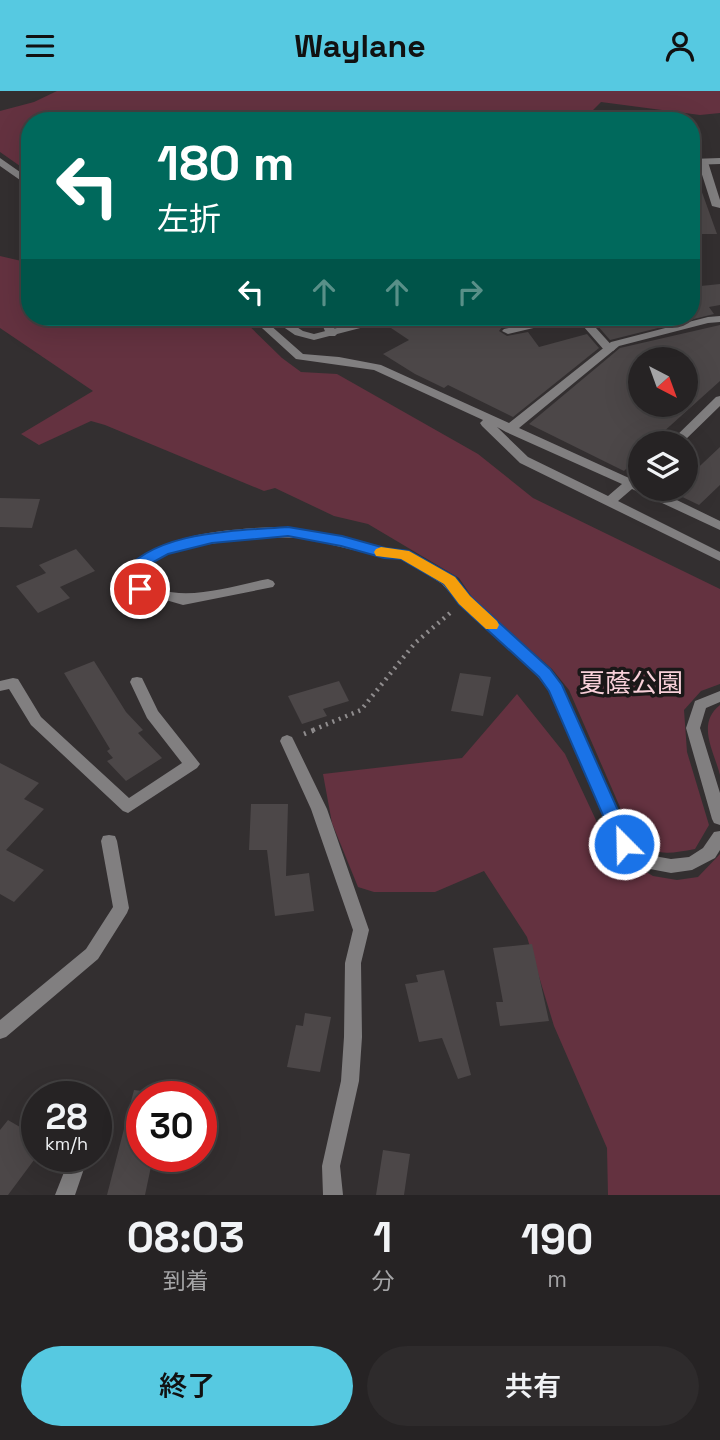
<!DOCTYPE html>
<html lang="ja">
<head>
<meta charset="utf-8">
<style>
	body { margin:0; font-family:"Space Grotesk","Noto Sans JP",sans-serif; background:#2e2b2c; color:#f1f3f6; height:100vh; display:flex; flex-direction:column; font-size:26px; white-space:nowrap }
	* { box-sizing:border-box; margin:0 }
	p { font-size:23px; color:#a4a4a6 }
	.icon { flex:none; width:38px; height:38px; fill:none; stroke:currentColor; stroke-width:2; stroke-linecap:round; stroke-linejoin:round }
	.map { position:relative; height:1104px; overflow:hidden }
	.details { display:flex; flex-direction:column; background:#262324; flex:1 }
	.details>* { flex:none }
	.guide { position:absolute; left:21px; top:21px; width:679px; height:214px; border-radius:28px; box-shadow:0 7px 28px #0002,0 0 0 2px #424041; background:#00695c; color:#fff; overflow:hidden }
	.needle { width:46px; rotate:139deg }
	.controls { position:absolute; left:628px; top:256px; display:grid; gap:14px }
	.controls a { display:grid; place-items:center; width:70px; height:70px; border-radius:50%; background:#262324; box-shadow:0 7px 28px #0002,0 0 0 2px #424041; font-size:35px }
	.speed { position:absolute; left:21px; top:990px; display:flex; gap:14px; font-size:35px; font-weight:700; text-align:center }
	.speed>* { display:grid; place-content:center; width:91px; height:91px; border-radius:50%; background:#262324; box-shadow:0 7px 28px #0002,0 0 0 2px #424041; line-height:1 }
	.speed small { font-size:18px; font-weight:400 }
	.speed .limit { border:10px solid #d22; background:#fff; color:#111 }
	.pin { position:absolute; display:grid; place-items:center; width:60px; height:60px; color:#fff; margin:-30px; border:4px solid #fff; border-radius:50%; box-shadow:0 2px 7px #0007 }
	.me { position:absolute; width:77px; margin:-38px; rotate:337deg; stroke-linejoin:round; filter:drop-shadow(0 0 5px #0008) }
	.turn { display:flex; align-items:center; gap:24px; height:147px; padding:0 21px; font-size:32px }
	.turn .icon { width:91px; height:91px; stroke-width:2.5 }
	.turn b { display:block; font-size:49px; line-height:60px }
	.lanes { display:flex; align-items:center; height:66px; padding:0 21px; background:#0003; justify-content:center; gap:35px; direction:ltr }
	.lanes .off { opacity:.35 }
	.eta { display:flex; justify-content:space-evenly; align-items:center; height:119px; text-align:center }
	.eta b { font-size:42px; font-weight:600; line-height:49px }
	.button { display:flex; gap:14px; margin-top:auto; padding:14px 21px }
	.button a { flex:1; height:80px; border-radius:42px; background:#56c9e1; color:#111; font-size:28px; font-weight:600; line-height:80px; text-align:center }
	.button a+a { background:#2e2b2c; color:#f1f3f6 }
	header { display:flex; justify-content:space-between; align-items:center; height:91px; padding:0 21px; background:#56c9e1; color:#111; font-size:32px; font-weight:600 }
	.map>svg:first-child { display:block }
</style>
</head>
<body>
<header><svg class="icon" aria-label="menu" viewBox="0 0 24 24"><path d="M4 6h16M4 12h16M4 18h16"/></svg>Waylane<svg class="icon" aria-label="person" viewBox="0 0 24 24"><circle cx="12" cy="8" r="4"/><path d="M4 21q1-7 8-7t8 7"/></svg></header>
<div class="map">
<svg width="720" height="1104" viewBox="0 0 720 1104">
	<rect width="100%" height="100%" fill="#332f30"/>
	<path fill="#643240" d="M57,0H720V22L700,24L601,11L588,24L376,21L204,30H30V82L0,61V20L34,11Z
		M0,165L30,172V226H240L282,267L301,281L337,283L478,363L533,407L720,498V593L701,600L684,619L687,661L709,734L695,758C668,763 654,766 633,746L569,599L552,578L476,512L459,487L368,433L334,425L275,397L264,400L105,334L91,330L39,354L21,343L93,300L0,237Z
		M517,603L565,663L602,742L615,762L653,785L677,789L698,786L720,763V1104H608L607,1057L554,935L527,846L484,780L435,801H374L358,796L332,732L323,683L462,667Z
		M720,614V684C714,660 696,633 720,614Z"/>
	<path fill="#4c4748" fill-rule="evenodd" d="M694,79L717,143H691V80Z
		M720,193V214L709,216L714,223L610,249L590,226H691V196Z
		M399,226H507L512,234L502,236L499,240L507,245L528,241L539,256L587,243L599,257L513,326L448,294L444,297L415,283L383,263L409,249L385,233L396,231Z
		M720,234V290L651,352H640V364L624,380L529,333L620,257ZM640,268H686V313H640Z
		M720,356V394L699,414L672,401L677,397H686V388Z
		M0,407L40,408L32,437L0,436Z
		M76,458L95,480L60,496L70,507L38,522L16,495L46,482L39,474Z
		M94,570L126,621L143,639L138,642L162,667L126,690L107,670L113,667L107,660L110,658L64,582Z
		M460,582L491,586L483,625L451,620Z
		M339,590L349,610L323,618L327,625L302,633L288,605Z
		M0,672L39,692L24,708L44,718L6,759L44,779L14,811L0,803Z
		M251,713H288L286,785L309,782L314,820L275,825L267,759H249Z
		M532,853L549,930L500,935L496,911H503L493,857Z
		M444,879L471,984L458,988L442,947L419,951L405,893L418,891L416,884Z
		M305,922L331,926L320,981L287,976L296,934L303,935Z
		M134,999L142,1000V1066H153L145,1104H107Z
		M8,1029L37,1046V1065L8,1104H0V1039Z
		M383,1059L410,1063L404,1104H376Z"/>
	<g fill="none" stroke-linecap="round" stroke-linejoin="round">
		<path stroke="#908d8e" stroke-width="4.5" stroke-dasharray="2 5" stroke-linecap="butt" d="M313,639L361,619L415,552L450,522"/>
		<path stroke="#908d8e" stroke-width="5" stroke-dasharray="2 6" stroke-linecap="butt" d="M304,643L317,638"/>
		<path fill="#817f80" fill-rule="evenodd" d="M703,68L708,71L720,109V117L712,115L698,71Z
			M319,226H329L337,243L335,245H327Z
			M557,226H586L615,258L613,260H605L576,227L508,243L502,240L504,238Z
			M109,744L115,745L117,750L129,817L127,822L98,868L6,946L0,948V929L86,858L113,816L101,750L103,745Z"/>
		<path fill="#817f80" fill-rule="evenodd" d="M441,21L471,30L441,27L338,30L342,27Z
			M0,67L30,88V96L0,75Z
			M720,67V73L691,74V68Z
			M720,225V231L708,232L619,255L519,337L629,387L640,380V397H652L720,430V439L632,398L618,410L720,461V470L520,372L482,335L480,332L483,329L374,279L296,268L250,226H261L303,263L339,266L381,274L509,332L611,251L708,226ZM497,336L506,341L622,393L608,405L528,366Z
			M269,226H281L303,240L314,243L379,226H396L395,228L314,249L295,244Z
			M720,305V315L682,352H669L716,306Z
			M275,436L314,440L383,457L405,460L419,465L444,480L480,517L540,570L561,594L630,749L654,765L671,768L689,766L703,757L714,741L720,740V759L715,767L692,779L671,782L650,778L618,758L550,600L530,577L470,524L442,493L405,469L383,466L303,447L253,446L180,458L159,466L142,477L135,485C172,517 225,496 268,488L273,490L275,493L273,496L183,514L135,500L120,486C149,443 228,438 275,436Z
			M137,586L142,587L158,620L200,673L197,677L128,722L123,720L31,634L9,598L0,600V590L13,587L18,588L41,626L129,707L182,672L147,627L130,591L132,587Z
			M720,600V611L706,617L700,637L720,702V734L714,732L712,728L686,637L695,610Z
			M287,644L292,646L294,650L327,718L369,839L361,872L362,946L359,990L340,1075L343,1104H323L322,1075L341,990L344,946L345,872L353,839L311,718L280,650L282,646Z
			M70,1066H88L75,1104H55Z"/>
	</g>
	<path fill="#1a73e8" stroke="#114b97" stroke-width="2" d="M288,436L342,445L385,457L409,460L455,486L470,505L550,578L562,594L633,753L631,759L624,761L618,759L549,600L539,586L459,513L444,493L401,468L384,467L341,455L288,445L212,452L168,463L146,475L136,485L147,498L140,503L134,501L120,486C151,439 237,440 288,436Z"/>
	<path fill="#f59e0b" d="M381,456L409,460L455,486L470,505L497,530L499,534L497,538H486L459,513L444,493L401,468L376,465L374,461L376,458Z"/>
	<g text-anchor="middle" stroke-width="7" stroke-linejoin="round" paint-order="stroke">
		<g font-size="26" fill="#f8d0d9" stroke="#1a1818">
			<text x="631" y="601">夏蔭公園</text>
		</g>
	</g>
</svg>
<div class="controls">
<a><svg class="needle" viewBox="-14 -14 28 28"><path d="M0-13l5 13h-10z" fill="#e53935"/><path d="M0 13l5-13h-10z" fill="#a4a4a6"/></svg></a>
<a><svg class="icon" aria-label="layers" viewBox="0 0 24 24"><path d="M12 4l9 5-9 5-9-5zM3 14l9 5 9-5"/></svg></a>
</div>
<div class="speed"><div>28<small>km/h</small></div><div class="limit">30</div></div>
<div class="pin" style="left:140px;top:498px;background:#d93025"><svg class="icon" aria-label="arrive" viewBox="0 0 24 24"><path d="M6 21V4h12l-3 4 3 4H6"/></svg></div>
<svg class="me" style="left:624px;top:753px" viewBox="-20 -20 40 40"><circle r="17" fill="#1a73e8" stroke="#fff" stroke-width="3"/><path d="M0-11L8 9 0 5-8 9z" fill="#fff"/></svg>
<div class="guide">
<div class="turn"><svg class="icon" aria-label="left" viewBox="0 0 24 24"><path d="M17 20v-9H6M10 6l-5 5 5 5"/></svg><div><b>180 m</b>左折</div></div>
<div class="lanes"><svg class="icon" aria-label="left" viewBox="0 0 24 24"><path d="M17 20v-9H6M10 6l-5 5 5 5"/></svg><svg class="icon off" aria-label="ahead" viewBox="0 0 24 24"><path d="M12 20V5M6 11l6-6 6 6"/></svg><svg class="icon off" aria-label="ahead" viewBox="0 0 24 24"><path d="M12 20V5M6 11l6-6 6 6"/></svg><svg class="icon off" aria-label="right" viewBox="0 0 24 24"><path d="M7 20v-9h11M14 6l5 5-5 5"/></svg></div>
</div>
</div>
<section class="details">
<div class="eta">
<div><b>08:03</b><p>到着</p></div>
<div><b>1</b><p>分</p></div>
<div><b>190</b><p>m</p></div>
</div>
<div class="button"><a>終了</a><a>共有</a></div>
</section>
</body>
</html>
